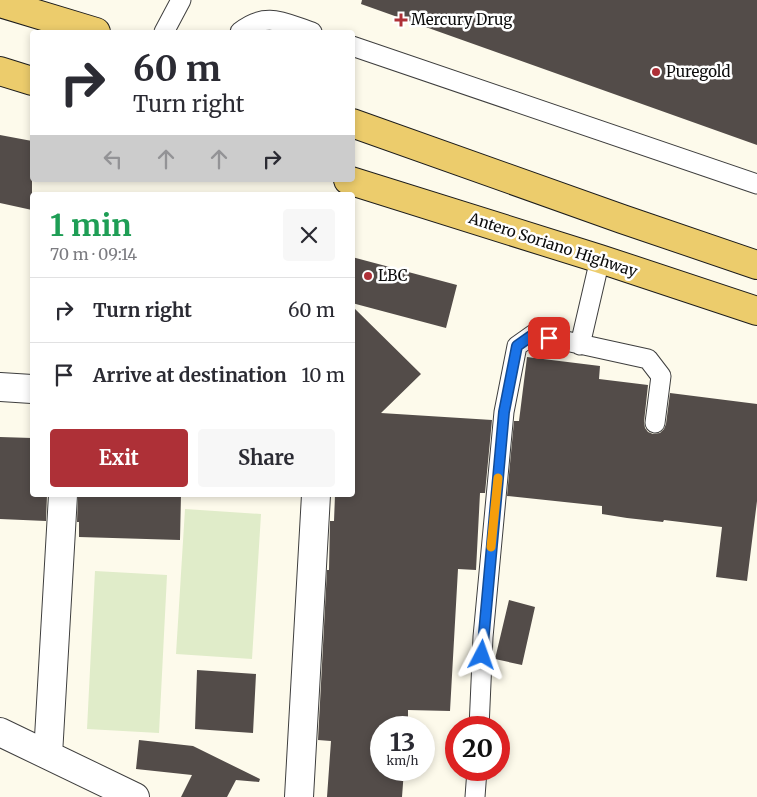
<!DOCTYPE html>
<html lang="en">
<head>
<meta charset="utf-8">
<style>
	body { margin:0; font-family:Merriweather,serif; background:#f7f7f7; color:#2b2b33; height:100vh; display:flex; flex-direction:column; font-size:19px; white-space:nowrap }
	* { box-sizing:border-box; margin:0 }
	p { font-size:16px; color:#7c7c81 }
	.icon { flex:none; width:28px; height:28px; fill:none; stroke:currentColor; stroke-width:2; stroke-linecap:round; stroke-linejoin:round }
	.map { position:relative; flex:1; overflow:hidden }
	.side { position:absolute; left:30px; top:192px; width:325px; height:305px; display:flex; flex-direction:column; background:#fff; border-radius:5px; box-shadow:0 2px 8px #0003 }
	.side>* { flex:none }
	.top-card { position:absolute; left:30px; top:30px; width:325px; height:152px; border-radius:5px; box-shadow:0 2px 8px #0003; background:#fff; color:#2b2b33; overflow:hidden }
	.speed { position:absolute; left:370px; top:716px; display:flex; gap:10px; font-size:25px; font-weight:700; text-align:center }
	.speed>* { display:grid; place-content:center; width:65px; height:65px; border-radius:50%; background:#fff; box-shadow:0 2px 8px #0003; line-height:1 }
	.speed small { font-size:12px; font-weight:400 }
	.speed .limit { border:8px solid #d22; background:#fff; color:#111 }
	.pin { position:absolute; display:grid; place-items:center; width:42px; height:42px; color:#fff; margin:-21px; border-radius:10px; box-shadow:0 2px 8px #0006 }
	.me { position:absolute; width:55px; margin:-28px; rotate:4deg; stroke-linejoin:round; filter:drop-shadow(0 0 4px #0008) }
	.turn { display:flex; align-items:center; gap:18px; height:105px; padding:0 20px; font-size:22px }
	.turn .icon { width:65px; height:65px; stroke-width:2.5 }
	.turn b { display:block; font-size:35px; line-height:42px }
	.lanes { display:flex; align-items:center; height:48px; padding:0 20px; background:#0003; justify-content:center; gap:25px; direction:ltr }
	.lanes .off { opacity:.35 }
	.round { display:grid; place-items:center; flex:none; width:52px; height:52px; border-radius:5px; background:#f7f7f7 }
	.summary { display:flex; align-items:center; justify-content:space-between; height:85px; padding:0 20px }
	h1 { font-size:30px; font-weight:700; line-height:38px; color:#1e9e55 }
	.primary-button { display:flex; gap:10px; margin-top:auto; padding:10px 20px }
	.primary-button a { flex:1; height:58px; border-radius:5px; background:#ae3037; color:#fff; font-size:20px; font-weight:700; line-height:58px; text-align:center }
	.primary-button a+a { background:#f7f7f7; color:#2b2b33 }
	ul { padding:0; list-style:none }
	li { display:flex; align-items:center; gap:15px; height:65px; padding:0 20px; border-top:1px solid #e1e1e2 }
	li div { flex:1 }
	li b { display:block; font-size:19px }
	li em { font-style:normal }
	.map>svg:first-child { display:block }
</style>
</head>
<body>
<div class="map">
<svg width="757" height="797" viewBox="0 0 757 797">
	<rect width="100%" height="100%" fill="#fdfaeb"/>
	<path fill="#e0ecc9" d="M185,509L261,514L252,659L176,654Z
		M95,571L167,575L159,733L87,729Z"/>
	<path fill="#534c49" d="M362,0H757V145L361,4Z
		M0,135L32,141V210L0,203Z
		M352,257L457,285L446,328L352,303Z
		M352,306L421,374L381,413L492,420L485,493H480L476,570L458,569L450,711L408,710V728H381V770H404L402,797H327L331,741L318,740L327,570H329L330,521H334L335,495H352Z
		M527,357L600,366L599,379L648,385L644,422L645,428L648,432L653,434L660,433L664,429L666,424L670,393L757,404V501L747,581L716,577L722,527L664,520L663,522L627,518L602,514V506L507,496L514,421H519Z
		M0,437L32,438L31,495H47L46,521L0,519Z
		M78,495H181L180,540L79,537V522H77Z
		M509,600L535,607L522,665L495,659Z
		M197,670L256,674L253,733L195,729Z
		M139,740L193,746L260,779L259,782L236,780L227,797H181L192,775L136,769Z"/>
	<g fill="none" stroke-linecap="round" stroke-linejoin="round">
		<defs>
			<path id="lane" d="M164,32L181,0
				M240,32C266,11 284,23 312,32
				M352,46L757,184
				M580,345L600,259
				M479,728L483,637L504,412L517,346L534,334L648,359L661,376L655,423
				M475,797L477,770"/>
			<path id="street" d="M0,387L32,389
				M0,732L135,797
				M48,755L63,495
				M299,797L316,495"/>
			<path id="primary" d="M0,3L96,32
				M0,71L32,81
				M352,123L622,219L757,265
				M348,180L600,259L757,311"/>
		</defs>
		<use href="#lane" stroke="#3e3e3e" stroke-width="21"/>
		<use href="#street" stroke="#3e3e3e" stroke-width="30"/>
		<use href="#primary" stroke="#1c1c1c" stroke-width="30"/>
		<use href="#lane" stroke="#fff" stroke-width="19"/>
		<use href="#street" stroke="#fff" stroke-width="28"/>
		<use href="#primary" stroke="#eccc6c" stroke-width="28"/>
	</g>
	<g fill="none" stroke-linecap="round" stroke-linejoin="round">
		<defs>
			<path id="route" d="M482,655L504,412L517,346L534,334L549,338"/>
		</defs>
		<use href="#route" stroke="#114b97" stroke-width="12"/>
		<use href="#route" stroke="#1a73e8" stroke-width="9"/>
		<path stroke="#f59e0b" stroke-width="9" d="M491,547L498,478"/>
	</g>
	<g fill="#ae3037" stroke="#fff" stroke-width="2">
		<path d="M398.5 12.5h5v5h5v5h-5v5h-5v-5h-5v-5h5z"/>
		<circle cx="656" cy="72" r="5"/>
		<circle cx="368" cy="276" r="5"/>
	</g>
	<g text-anchor="middle" stroke-width="5" stroke-linejoin="round" paint-order="stroke">
		<g font-size="15" fill="#0b0b0b" stroke="#fff" text-anchor="start">
			<text x="411" y="25">Mercury Drug</text>
			<text x="666" y="77">Puregold</text>
			<text x="378" y="281">LBC</text>
		</g>
		<g font-size="15" fill="#0b0b0b" stroke="#fff">
			<text transform="translate(553 245) rotate(18)" y="5">Antero Soriano Highway</text>
		</g>
	</g>
</svg>
<div class="speed"><div>13<small>km/h</small></div><div class="limit">20</div></div>
<div class="pin" style="left:549px;top:338px;background:#d93025"><svg class="icon" aria-label="arrive" viewBox="0 0 24 24"><path d="M6 21V4h12l-3 4 3 4H6"/></svg></div>
<svg class="me" style="left:482px;top:655px" viewBox="-20 -20 40 40"><path d="M0-17L14 15 0 8-14 15z" fill="#1a73e8" stroke="#fff" stroke-width="4"/></svg>
<div class="top-card">
<div class="turn"><svg class="icon" aria-label="right" viewBox="0 0 24 24"><path d="M7 20v-9h11M14 6l5 5-5 5"/></svg><div><b>60 m</b>Turn right</div></div>
<div class="lanes"><svg class="icon off" aria-label="left" viewBox="0 0 24 24"><path d="M17 20v-9H6M10 6l-5 5 5 5"/></svg><svg class="icon off" aria-label="ahead" viewBox="0 0 24 24"><path d="M12 20V5M6 11l6-6 6 6"/></svg><svg class="icon off" aria-label="ahead" viewBox="0 0 24 24"><path d="M12 20V5M6 11l6-6 6 6"/></svg><svg class="icon" aria-label="right" viewBox="0 0 24 24"><path d="M7 20v-9h11M14 6l5 5-5 5"/></svg></div>
</div>
<section class="side">
<div class="summary"><div><h1>1 min</h1><p>70 m · 09:14</p></div><a class="round"><svg class="icon" aria-label="close" viewBox="0 0 24 24"><path d="M6 6l12 12M18 6L6 18"/></svg></a></div>
<ul>
<li><svg class="icon" aria-label="right" viewBox="0 0 24 24"><path d="M7 20v-9h11M14 6l5 5-5 5"/></svg><div><b>Turn right</b></div><em>60 m</em></li>
<li><svg class="icon" aria-label="arrive" viewBox="0 0 24 24"><path d="M6 21V4h12l-3 4 3 4H6"/></svg><div><b>Arrive at destination</b></div><em>10 m</em></li>
</ul>
<div class="primary-button"><a>Exit</a><a>Share</a></div>
</section>
</div>
</body>
</html>
